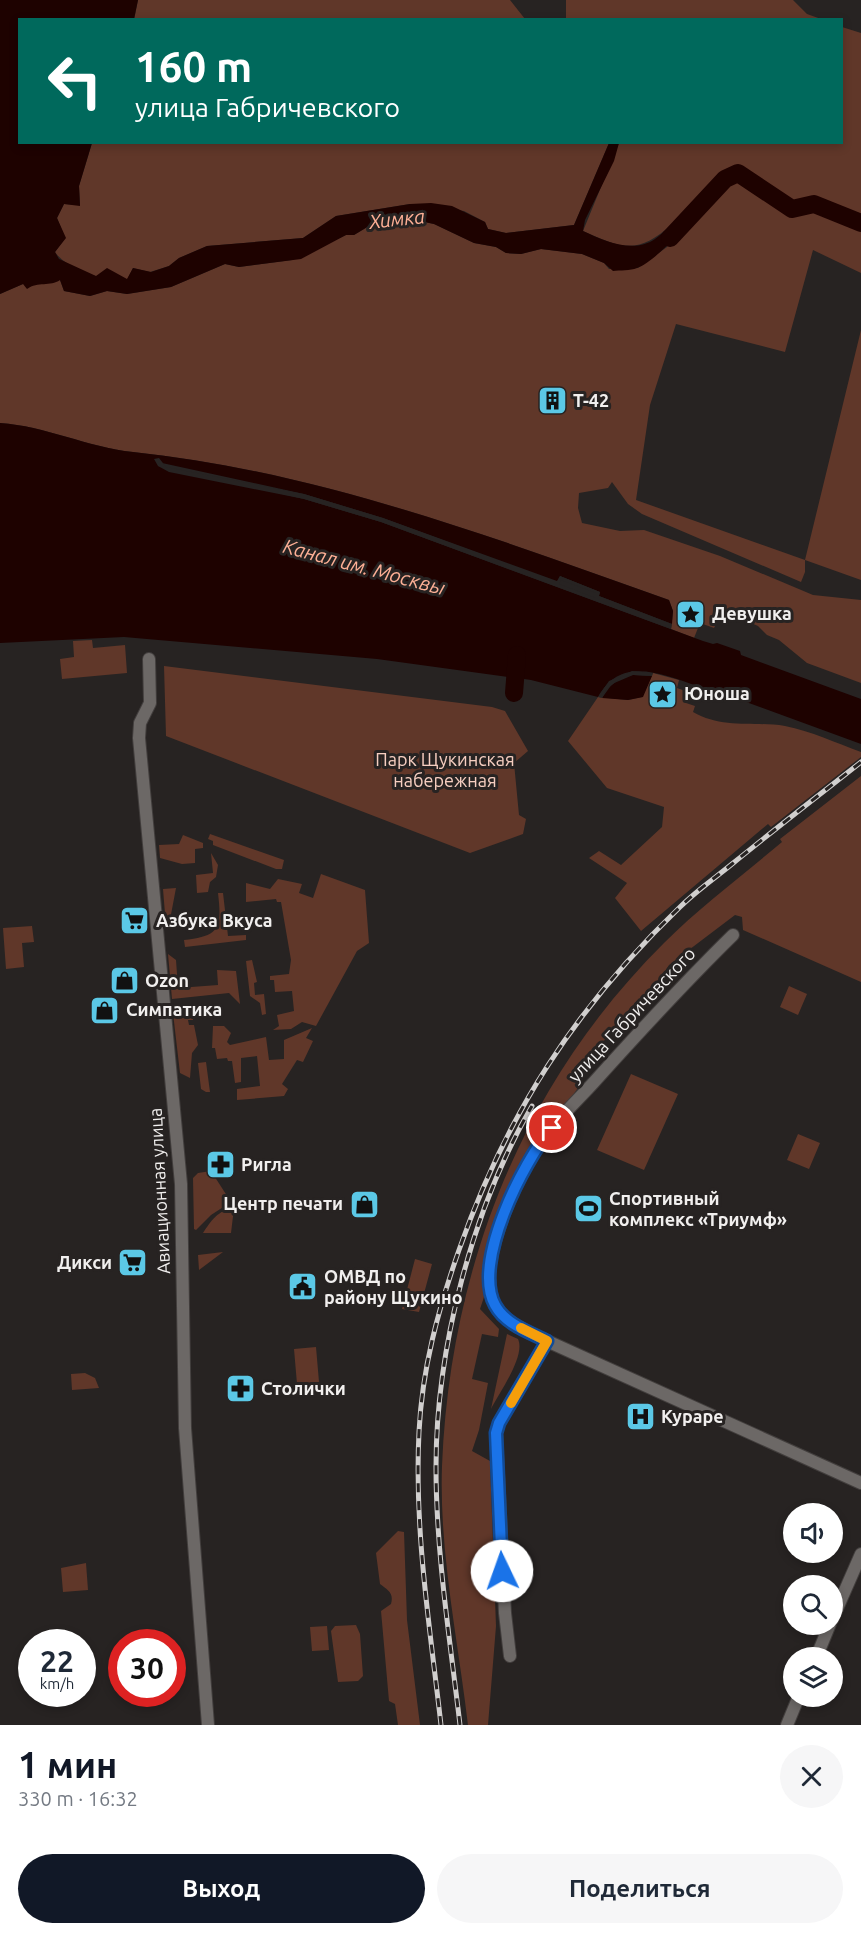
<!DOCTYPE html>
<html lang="ru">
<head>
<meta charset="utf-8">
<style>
	body { margin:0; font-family:Ubuntu,sans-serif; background:#f6f6f7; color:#1f2937; height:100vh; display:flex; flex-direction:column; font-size:22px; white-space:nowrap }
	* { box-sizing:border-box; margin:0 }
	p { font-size:20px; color:#747a83 }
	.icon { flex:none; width:33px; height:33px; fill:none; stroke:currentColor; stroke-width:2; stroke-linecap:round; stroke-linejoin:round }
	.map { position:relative; height:1725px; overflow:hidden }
	.panel { display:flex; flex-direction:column; background:#fff; flex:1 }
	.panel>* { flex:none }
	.banner { position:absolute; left:18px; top:18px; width:825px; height:126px; border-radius:0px; box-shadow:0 3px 9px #0003; background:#00695c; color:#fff; overflow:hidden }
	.tools { position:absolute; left:783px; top:1503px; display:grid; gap:12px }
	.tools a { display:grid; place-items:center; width:60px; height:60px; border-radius:50%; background:#fff; box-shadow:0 3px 9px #0003; font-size:30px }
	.speed { position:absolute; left:18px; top:1629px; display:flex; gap:12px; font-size:30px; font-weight:700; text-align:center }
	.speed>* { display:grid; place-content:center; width:78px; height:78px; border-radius:50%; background:#fff; box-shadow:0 3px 9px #0003; line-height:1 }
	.speed small { font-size:15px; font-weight:400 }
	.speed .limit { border:9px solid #d22; background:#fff; color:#111 }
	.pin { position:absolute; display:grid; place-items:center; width:51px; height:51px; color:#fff; margin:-26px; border:3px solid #fff; border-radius:50%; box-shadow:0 2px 6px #0007 }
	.me { position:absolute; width:66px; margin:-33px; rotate:357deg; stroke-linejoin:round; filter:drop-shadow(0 0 4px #0008) }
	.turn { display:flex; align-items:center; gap:21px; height:126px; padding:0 18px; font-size:27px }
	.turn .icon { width:78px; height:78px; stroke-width:2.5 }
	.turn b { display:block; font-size:42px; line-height:51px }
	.round { display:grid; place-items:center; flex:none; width:63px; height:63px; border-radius:32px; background:#f6f6f7 }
	.head { display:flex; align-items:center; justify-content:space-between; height:102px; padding:0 18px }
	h1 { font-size:36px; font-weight:700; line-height:45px; color:#111827 }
	.primary-button { display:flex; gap:12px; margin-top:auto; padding:12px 18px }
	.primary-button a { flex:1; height:69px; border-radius:36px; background:#111827; color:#fff; font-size:24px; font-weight:700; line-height:69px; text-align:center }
	.primary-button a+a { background:#f6f6f7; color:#1f2937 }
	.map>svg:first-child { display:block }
</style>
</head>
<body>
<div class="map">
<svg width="861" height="1725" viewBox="0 0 861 1725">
	<rect width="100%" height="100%" fill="#272322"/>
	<path fill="#603729" d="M138,0H510L525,19L134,20Z
		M566,0H793L807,14L821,19H566Z
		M842,27L861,33V273L813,250L785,352L676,324L650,405L636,500L805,560L861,330V580L805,560V572L801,582L642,514L628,504L612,482L608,488L579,493L578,508L582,523L620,531L644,530L720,556L813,595L861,600V683L807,663L779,640L767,635L758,626L724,611L720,623L717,622L714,628L700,623L694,638L671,629L673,611L669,600C495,538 317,471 133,452C87,447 45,426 0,423V294L23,284L60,280L64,291L90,296L107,291L127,294L171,287L225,264L239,267L292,260L346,235H354L369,226H387L395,222L415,220L434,224L474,243L496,247L506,253L521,254L541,249L582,254L604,263L609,269L638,268L667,247L673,223C639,255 623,249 583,231L619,143L842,142Z
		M92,143H609L574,225L506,233L488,229L485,222L464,211L410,204L336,216L303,238L207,246L179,258L169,266L150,272L133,268L127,280C111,272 111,277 96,276C84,274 61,262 55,252L65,238L57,218L64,204L80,205L79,186Z
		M92,640L93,648L125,645L127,673L62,679L60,659L74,657L73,641Z
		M164,666L492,707L505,711L528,751L514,763L519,815L526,819L523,834L470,853L166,736Z
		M653,673L679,680L677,688L688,692L686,703L695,706L693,712C722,729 754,721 785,726C811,731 836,743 861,752V757L771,827L768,824L641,931L615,898L627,883L589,858L599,851L621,865L662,827L664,807L607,788L568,741L598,697L628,700L642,697Z
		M861,776V982L743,930L742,917L735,915L669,965L657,983L631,1007L603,1042L583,1071L581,1083L562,1112L489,1248L482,1274L484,1297L480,1309L499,1329L498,1337L482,1334L472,1379L488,1383L479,1430L472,1451L490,1461L496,1626L488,1725H468C458,1640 439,1552 442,1466C450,1268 522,1084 664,943C700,907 743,875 782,842L780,839Z
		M210,834L284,860L282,869H276L213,845V841L208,839Z
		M183,835L203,843V848L195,849V863L182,864L160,858L159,845L179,844Z
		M211,853L218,865L216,877L210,882L208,892L197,893L196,875L213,873Z
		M321,874L365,890L369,943L357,951L316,1026L302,1022L291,1029L273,1030L279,1026L277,1015L294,1011L292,991L275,992L274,980H270V976L289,974L291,960L281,902H277L276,899L246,902V883L270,889L278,879L302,884L299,893L313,898Z
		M176,888L169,925L166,926L163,889Z
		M218,893H223L228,936L246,935V940L185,947L184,940C220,936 222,928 218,893Z
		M32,926L34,942L22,943L24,967L6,969L3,928Z
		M168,954L176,960L178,988L218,985L217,970L236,971L240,1004L229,993L172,999Z
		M252,960L257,982L254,983L255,995L264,994L266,1014L262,1015L260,1003L250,996L246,961Z
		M789,986L807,994L798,1015L780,1007Z
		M192,1011L193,1020H188L189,1025H194L198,1045L192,1053L190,1078L180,1073L173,1013Z
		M213,1026H224L231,1033L227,1042L230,1045L266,1037L269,1060L284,1059V1040L312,1028L306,1038L313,1041L303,1062L297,1060L282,1084L288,1089L284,1096L237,1100V1089L260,1086L257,1056L241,1058V1082L235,1083L232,1061H228L227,1058L217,1059L215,1048H212Z
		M206,1062L210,1092H206L201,1089L198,1063Z
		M631,1074L678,1094L644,1170L597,1150Z
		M798,1134L820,1143L809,1169L787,1160Z
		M211,1171L231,1202L211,1215L196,1230L194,1229L193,1178L198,1173Z
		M234,1208L231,1233H203C211,1221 218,1210 234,1208Z
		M223,1252L199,1270L198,1255Z
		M415,1259L432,1264L419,1312L402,1309Z
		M507,1334L518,1339C526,1356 499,1393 491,1409Z
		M316,1347L319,1382L297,1384L294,1349Z
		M85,1373L95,1378L99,1388L72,1390L71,1374Z
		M398,1531L404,1532L407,1620L420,1725H398L395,1704L389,1701L381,1611L391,1604C394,1593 388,1590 380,1584L376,1553Z
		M86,1563L88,1590L63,1592L61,1568Z
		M356,1625L360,1634L363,1676L358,1681L338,1682L331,1631L335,1626Z
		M327,1626L329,1650L312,1651L310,1627Z"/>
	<path fill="#1e0200" d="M0,0H138L134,19L20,20V142L92,143L79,186L80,206L64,204L57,218L66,238L55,252L59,259L96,276L107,268L127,279L133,268L151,272L169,266L179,258L207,246L303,238L336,216L410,204L431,203L452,206L485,222L488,229L506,233L574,225L609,143H619L614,161L585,220L583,231C605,241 633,254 655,239C664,233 670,224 681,219L687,223C677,236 652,263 637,268C630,271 620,270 613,271L604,263L582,254L541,249L521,254L506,253L496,247L474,243L434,224L415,220L395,222L387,226H369L354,235H346L301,259L239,267L225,264L171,287L127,294L107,291L90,296L64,291L60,280C50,287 38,281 27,289L23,284L0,294Z
		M0,423C45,426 87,447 133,452C317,471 495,538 669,600L673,611L672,624L599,596L600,592L560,576L557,582L383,518L304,494L162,463L158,466L304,499L381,522L703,641L713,644L717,643L740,651L741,655L861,699V744L727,695L724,697L700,689L698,686C661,674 621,655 598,697L531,680L377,659L124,637L0,643Z
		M633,675L652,676L643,697L628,700L602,698L612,684Z"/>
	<path fill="#272322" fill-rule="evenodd" d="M159,458L166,467L304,494L383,518L557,581L560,576L600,592L599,596L672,624L671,629L381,522L304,499L169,472L158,466L154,459ZM561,580L596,593V598L559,584Z
		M632,671L653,673L652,676L633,675L622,677L607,689L602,698L598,697L609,681Z"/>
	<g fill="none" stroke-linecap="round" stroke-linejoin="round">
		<path stroke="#1e0200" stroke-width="18" d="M670,238L725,179L738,173L792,209L814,204L861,223
			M514,693L517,655"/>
		<defs>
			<path id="minor" d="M149,659L150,703L140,723L139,738L181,1184L185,1428L208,1725
				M733,935C685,982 640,1031 595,1081C577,1101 555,1121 540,1143C517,1177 474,1266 495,1305C505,1324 529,1332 547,1341L861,1483
				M832,1620L861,1554
				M510,1656L505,1613L496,1433L499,1423L547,1341
				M816,1658L830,1624
				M787,1725L799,1696"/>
		</defs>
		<use href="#minor" stroke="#423e3d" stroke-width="14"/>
		<use href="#minor" stroke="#6c6866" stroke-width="12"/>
		<defs>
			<path id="rail" d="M441,1725C430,1628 414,1530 419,1432C422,1369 438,1310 459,1250C507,1113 575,1008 680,907C696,891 715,878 732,864C775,829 818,796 861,762
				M460,1725C450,1640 436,1553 436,1467C436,1349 472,1209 532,1106"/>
		</defs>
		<use href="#rail" stroke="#d1cfce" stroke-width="5"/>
		<use href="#rail" stroke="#272322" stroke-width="3" stroke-dasharray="9" stroke-linecap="butt"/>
	</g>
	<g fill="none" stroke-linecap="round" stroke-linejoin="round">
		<defs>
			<path id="route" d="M502,1571L496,1433L499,1423L547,1341C529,1332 505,1324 495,1305C472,1263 523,1161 552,1128"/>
		</defs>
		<use href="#route" stroke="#114b97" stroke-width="15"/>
		<use href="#route" stroke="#1a73e8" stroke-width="10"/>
		<path stroke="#f59e0b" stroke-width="10" d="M511,1403L547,1341L521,1328"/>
	</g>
	<defs>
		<symbol id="building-square" viewBox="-11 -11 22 22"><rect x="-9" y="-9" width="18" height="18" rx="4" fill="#5bc8e6" stroke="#272322"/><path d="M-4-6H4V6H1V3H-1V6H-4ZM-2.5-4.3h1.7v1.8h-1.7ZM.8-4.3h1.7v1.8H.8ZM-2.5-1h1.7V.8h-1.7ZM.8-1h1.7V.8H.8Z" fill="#111"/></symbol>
		<symbol id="sight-square" viewBox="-11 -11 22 22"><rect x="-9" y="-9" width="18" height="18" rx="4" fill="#5bc8e6" stroke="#272322"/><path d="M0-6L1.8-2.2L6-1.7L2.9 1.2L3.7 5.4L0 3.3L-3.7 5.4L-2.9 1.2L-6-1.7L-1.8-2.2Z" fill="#111"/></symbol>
		<symbol id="supermarket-square" viewBox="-11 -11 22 22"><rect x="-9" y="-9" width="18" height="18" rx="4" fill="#5bc8e6" stroke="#272322"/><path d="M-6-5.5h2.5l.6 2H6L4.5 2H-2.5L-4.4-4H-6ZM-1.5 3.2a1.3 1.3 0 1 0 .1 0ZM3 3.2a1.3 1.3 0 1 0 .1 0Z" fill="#111"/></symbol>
		<symbol id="shop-square" viewBox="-11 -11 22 22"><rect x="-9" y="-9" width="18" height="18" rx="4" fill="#5bc8e6" stroke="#272322"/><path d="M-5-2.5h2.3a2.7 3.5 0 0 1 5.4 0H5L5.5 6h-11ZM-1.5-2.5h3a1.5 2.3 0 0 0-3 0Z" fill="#111"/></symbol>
		<symbol id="pharmacy-square" viewBox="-11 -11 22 22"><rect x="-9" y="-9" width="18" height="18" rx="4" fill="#5bc8e6" stroke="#272322"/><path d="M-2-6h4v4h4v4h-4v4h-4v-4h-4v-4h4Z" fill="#111"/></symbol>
		<symbol id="stadium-square" viewBox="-11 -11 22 22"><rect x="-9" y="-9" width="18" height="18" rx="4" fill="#5bc8e6" stroke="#272322"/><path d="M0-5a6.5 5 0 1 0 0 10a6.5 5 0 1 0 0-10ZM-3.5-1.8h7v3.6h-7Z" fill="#111"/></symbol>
		<symbol id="civic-square" viewBox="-11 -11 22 22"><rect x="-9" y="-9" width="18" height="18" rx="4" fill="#5bc8e6" stroke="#272322"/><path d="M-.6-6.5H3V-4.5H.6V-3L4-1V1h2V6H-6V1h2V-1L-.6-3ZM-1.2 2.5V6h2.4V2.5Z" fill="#111"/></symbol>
		<symbol id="hospital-square" viewBox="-11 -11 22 22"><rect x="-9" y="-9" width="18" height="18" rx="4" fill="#5bc8e6" stroke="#272322"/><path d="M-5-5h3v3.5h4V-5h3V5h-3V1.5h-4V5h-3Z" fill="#111"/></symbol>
	</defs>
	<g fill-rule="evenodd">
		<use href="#building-square" x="536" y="384" width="33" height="33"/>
		<use href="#sight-square" x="674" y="598" width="33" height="33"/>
		<use href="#sight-square" x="646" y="678" width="33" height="33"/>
		<use href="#supermarket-square" x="118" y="904" width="33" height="33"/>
		<use href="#shop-square" x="108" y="964" width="33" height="33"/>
		<use href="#shop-square" x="88" y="994" width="33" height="33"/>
		<use href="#pharmacy-square" x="204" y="1148" width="33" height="33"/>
		<use href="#shop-square" x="348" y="1188" width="33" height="33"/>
		<use href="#stadium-square" x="572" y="1192" width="33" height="33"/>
		<use href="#supermarket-square" x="116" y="1246" width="33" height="33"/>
		<use href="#civic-square" x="286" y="1270" width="33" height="33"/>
		<use href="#pharmacy-square" x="224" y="1372" width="33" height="33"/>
		<use href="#hospital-square" x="624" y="1400" width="33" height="33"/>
	</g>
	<g text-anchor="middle" stroke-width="6" stroke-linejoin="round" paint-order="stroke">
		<g font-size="18" font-weight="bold" fill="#f1efee" stroke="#272322" text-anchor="start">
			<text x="573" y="407">Т-42</text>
			<text x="712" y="620">Девушка</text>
			<text x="684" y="700">Юноша</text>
			<text x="156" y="927">Азбука Вкуса</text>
			<text x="145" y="987">Ozon</text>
			<text x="126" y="1016">Симпатика</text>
			<text x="241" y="1171">Ригла</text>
			<text x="609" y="1205">Спортивный<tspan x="609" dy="21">комплекс «Триумф»</tspan></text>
			<text x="343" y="1210" text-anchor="end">Центр печати</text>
			<text x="112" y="1269" text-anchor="end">Дикси</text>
			<text x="324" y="1283">ОМВД по<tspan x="324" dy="21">району Щукино</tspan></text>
			<text x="261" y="1395">Столички</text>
			<text x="661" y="1423">Кураре</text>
		</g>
		<g font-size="18" fill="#f6cec0" stroke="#272322">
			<text x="445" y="766">Парк Щукинская<tspan x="445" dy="21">набережная</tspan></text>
		</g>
		<g font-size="18" fill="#f1efee" stroke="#272322">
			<text transform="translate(632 1015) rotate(-47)" y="6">улица Габричевского</text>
			<text transform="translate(160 1191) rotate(-93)" y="6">Авиационная улица</text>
		</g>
		<g font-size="20" font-style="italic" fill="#feb096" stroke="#272322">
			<text transform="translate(397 219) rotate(-6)" y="7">Химка</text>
			<text transform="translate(364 567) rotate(15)" y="7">Канал им. Москвы</text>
		</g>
	</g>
</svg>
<div class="tools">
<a><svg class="icon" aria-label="sound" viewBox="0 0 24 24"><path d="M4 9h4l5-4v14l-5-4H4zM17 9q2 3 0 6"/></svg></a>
<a><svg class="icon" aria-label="search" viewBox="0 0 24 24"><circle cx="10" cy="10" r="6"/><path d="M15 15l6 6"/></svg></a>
<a><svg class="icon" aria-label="layers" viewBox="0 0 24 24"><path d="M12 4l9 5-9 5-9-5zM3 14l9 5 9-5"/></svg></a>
</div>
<div class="speed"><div>22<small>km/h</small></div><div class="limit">30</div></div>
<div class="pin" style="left:552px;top:1128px;background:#d93025"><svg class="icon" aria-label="arrive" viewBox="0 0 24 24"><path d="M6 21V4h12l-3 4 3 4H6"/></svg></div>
<svg class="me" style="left:502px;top:1571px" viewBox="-20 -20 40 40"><circle r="19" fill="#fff"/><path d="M0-13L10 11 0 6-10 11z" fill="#1a73e8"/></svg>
<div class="banner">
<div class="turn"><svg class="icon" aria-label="left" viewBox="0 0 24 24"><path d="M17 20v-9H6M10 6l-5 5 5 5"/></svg><div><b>160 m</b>улица Габричевского</div></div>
</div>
</div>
<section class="panel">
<div class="head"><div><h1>1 мин</h1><p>330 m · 16:32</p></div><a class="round"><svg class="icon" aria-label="close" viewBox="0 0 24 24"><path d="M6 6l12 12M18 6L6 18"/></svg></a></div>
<div class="primary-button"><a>Выход</a><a>Поделиться</a></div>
</section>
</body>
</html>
